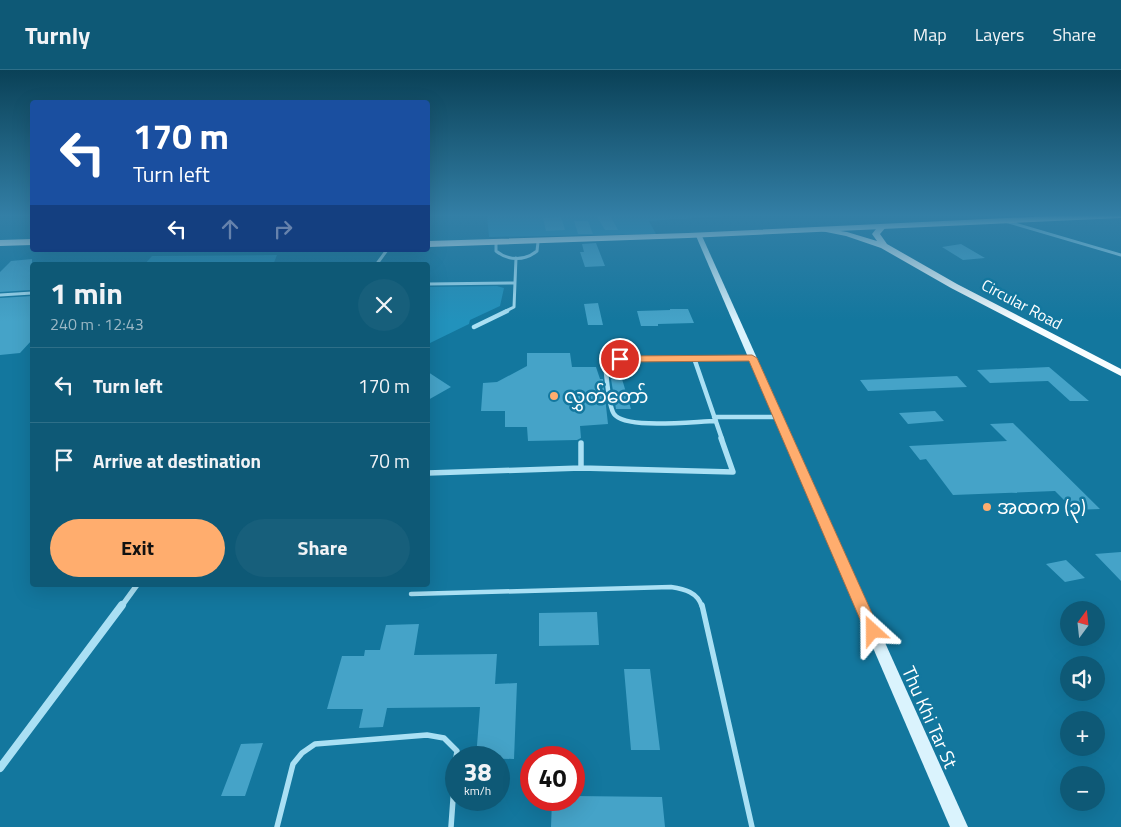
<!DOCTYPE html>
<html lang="en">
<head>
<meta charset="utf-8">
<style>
	body { margin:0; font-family:"Titillium Web","Noto Sans Myanmar",sans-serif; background:#175f7b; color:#f1f3f6; height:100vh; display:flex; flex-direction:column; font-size:19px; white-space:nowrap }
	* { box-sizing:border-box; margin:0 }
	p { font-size:16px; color:#9bb8c5 }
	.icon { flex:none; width:28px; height:28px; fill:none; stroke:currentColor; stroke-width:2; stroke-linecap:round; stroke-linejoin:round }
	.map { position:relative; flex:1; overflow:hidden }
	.details { position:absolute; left:30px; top:192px; width:400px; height:325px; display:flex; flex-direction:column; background:#0e5976; border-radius:5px; box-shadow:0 5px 20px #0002 }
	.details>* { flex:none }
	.top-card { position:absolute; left:30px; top:30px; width:400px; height:152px; border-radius:5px; box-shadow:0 5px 20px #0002; background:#1a4fa0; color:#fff; overflow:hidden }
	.needle { width:32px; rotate:15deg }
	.fabs { position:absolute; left:1060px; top:531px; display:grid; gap:10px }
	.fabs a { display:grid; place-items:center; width:45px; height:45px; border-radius:50%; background:#0e5976; box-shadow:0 5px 20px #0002; font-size:25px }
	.speed { position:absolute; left:445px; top:676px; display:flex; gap:10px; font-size:25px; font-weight:700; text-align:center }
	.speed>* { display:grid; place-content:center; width:65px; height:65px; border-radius:50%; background:#0e5976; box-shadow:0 5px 20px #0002; line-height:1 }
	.speed small { font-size:12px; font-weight:400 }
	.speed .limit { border:8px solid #d22; background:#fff; color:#111 }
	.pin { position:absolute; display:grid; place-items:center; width:42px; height:42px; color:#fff; margin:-21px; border:2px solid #fff; border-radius:50%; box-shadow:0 1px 5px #0007 }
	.me { position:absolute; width:55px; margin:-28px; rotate:336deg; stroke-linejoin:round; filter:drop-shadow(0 0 4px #0008) }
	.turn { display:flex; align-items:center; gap:18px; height:105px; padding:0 20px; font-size:22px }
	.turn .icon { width:65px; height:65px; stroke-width:2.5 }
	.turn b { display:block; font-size:35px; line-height:42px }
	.lanes { display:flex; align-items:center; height:48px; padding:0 20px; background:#0003; justify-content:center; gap:25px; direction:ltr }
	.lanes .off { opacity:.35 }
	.round { display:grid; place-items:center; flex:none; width:52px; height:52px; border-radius:26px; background:#175f7b }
	.overview { display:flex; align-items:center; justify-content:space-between; height:85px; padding:0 20px }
	h1 { font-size:30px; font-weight:700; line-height:38px }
	.cta { display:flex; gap:10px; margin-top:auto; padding:10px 20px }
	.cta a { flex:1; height:58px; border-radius:30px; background:#ffad6e; color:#111; font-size:20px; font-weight:700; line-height:58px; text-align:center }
	.cta a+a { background:#175f7b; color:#f1f3f6 }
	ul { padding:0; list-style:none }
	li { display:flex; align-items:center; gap:15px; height:75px; padding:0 20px; border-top:1px solid #2e6f88 }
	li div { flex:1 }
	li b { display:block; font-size:19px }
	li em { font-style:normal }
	header { display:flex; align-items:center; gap:30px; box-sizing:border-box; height:70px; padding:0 25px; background:#0e5976; border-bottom:1px solid #2e6f88 }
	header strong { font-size:24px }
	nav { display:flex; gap:28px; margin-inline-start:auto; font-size:18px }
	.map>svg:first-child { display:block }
</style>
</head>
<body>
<header>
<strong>Turnly</strong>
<nav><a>Map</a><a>Layers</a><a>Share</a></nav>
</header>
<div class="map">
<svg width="1121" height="757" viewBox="0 0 1121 757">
	<rect width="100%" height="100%" fill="#13779e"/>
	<path fill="#2292bc" d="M487,145H737L649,151L656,164L489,167Z
		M277,185L273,195H144L152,186Z
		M497,216L504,218L500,236L470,250L469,254L428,274V217Z"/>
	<path fill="#45a3c8" d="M596,145H610L618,160H605Z
		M561,147L565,160L546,161L543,148Z
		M574,151H588L593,164H578Z
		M596,173L605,196L585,197L580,182H584L582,174Z
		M961,174L985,188L963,190L942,177Z
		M32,189V220L0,222V202L11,191Z
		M32,226V270L20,283L0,285V228Z
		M598,233L603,255H588L584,234Z
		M670,239H688L694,253L658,254V256H641L637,241L670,240Z
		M527,283H570L572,297H596L600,309H603L608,354L580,356L581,368L577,370L528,371L527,357H505V341H481L483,313L497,312L527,296Z
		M1049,297L1089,331H1070L1048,311L990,313L977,300Z
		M428,302L451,317L428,330Z
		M957,306L967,317L868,321L860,310Z
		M611,309H622L631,339H616Z
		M935,341L944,351L908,354L899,343Z
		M1013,353L1100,439L1074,440L1055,421L953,425L926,389L920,390L909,376L1007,371L990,354Z
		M1121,482V511L1095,484Z
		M1066,490L1085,508L1065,512L1046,494Z
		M597,542L599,575L539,576V543Z
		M419,554L414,585L497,584L495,614L517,613L514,689L476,688L480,637L387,638L383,657L359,658L363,639H327L342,586H364L365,580H380L386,555Z
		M624,599H650L660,680H631Z
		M263,673L245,726H221L241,674Z
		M574,726L662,727L665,757H551L552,730H574Z"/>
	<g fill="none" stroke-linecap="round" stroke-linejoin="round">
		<path stroke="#aae0f4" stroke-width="4.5" d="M411,524L671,517C684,519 698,522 702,537"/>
		<path stroke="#aae0f4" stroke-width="5.5" d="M702,535L752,757
			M277,757L293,694L302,683L315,674L427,665L444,668L457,681L456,688
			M451,757L456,688"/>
		<path stroke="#aae0f4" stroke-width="3" d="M1005,151L1121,185
			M496,173V181C508,191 525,191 537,181L538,172
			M376,195L387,180
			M428,214L515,213
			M0,225L32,223
			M504,242L514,237L516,188"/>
		<path stroke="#aae0f4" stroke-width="4.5" d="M474,257L507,241
			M694,288L722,369
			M714,347H778
			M716,351C697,351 625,360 614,344C608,336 607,306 605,295L620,289L752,288"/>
		<path stroke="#aae0f4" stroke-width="5.5" d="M581,373V398
			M428,403L581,398L733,402L721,368
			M121,537L137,515"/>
		<path stroke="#aae0f4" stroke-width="8" d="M0,698L122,535"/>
		<path fill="#daf3fd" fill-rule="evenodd" d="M697,165L702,166L968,757H950L696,166Z"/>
		<path fill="#f8fdff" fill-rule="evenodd" d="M880,154L887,156L880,164L887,174L957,214L1121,299V306L951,218L881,178L846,166L811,159L815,157L847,162L877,171L872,164Z"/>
		<path fill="#fff" fill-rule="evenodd" d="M1074,145H1121V148L688,168L428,177V171L688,163Z
			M32,169V175L0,176V170Z"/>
	</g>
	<linearGradient id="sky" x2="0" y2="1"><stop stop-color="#0a4157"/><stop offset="0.58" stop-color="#337fa6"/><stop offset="1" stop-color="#337fa6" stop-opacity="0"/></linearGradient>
	<rect width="1121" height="251" fill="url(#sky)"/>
	<path fill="#ffad6e" stroke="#a67048" d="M752,285L757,288L880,561L878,566L873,568L867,566L865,561L749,291L620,292L616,289L620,286Z"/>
	<g fill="#ffad6e" stroke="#13779e" stroke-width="2">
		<circle cx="554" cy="326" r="5"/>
		<circle cx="987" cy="437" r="5"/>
	</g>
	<g text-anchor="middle" stroke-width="5" stroke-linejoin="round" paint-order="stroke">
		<g font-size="16" fill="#fff" stroke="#13779e">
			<text transform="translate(1022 234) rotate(28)" y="6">Circular Road</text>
		</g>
		<g font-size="19" fill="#fff" stroke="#13779e" text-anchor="start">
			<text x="564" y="333">လွှတ်တော်</text>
			<text x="997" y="444">အထက (၃)</text>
		</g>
		<g font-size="19" fill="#fff" stroke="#13779e">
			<text transform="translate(930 647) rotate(66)" y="7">Thu Khi Tar St</text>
		</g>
	</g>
</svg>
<div class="fabs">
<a><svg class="needle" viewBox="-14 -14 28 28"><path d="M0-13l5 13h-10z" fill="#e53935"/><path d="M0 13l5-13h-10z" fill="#9bb8c5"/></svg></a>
<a><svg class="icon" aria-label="sound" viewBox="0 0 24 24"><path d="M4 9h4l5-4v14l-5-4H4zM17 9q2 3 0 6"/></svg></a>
<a>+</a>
<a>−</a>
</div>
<div class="speed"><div>38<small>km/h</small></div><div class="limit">40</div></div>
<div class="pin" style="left:620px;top:289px;background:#d93025"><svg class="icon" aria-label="arrive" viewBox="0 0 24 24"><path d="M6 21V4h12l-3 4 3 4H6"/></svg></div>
<svg class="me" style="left:873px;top:561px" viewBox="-20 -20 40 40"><path d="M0-17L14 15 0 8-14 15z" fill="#ffad6e" stroke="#fff" stroke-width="4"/></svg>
<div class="top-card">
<div class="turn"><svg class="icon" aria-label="left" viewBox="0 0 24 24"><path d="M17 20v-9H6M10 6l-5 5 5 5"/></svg><div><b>170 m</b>Turn left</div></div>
<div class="lanes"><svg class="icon" aria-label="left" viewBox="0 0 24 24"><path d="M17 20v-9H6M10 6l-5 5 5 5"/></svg><svg class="icon off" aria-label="ahead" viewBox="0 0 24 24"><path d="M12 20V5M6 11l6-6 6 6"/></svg><svg class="icon off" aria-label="right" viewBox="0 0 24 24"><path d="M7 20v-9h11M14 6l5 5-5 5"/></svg></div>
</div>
<section class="details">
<div class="overview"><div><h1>1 min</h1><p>240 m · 12:43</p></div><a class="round"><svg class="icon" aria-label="close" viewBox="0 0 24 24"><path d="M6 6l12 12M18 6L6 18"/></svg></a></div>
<ul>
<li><svg class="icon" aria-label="left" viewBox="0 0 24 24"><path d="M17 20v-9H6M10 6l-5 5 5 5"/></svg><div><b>Turn left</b></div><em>170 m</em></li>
<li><svg class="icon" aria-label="arrive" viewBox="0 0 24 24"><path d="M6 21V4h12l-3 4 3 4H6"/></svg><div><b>Arrive at destination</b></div><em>70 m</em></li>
</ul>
<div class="cta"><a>Exit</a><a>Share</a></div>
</section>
</div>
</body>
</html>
